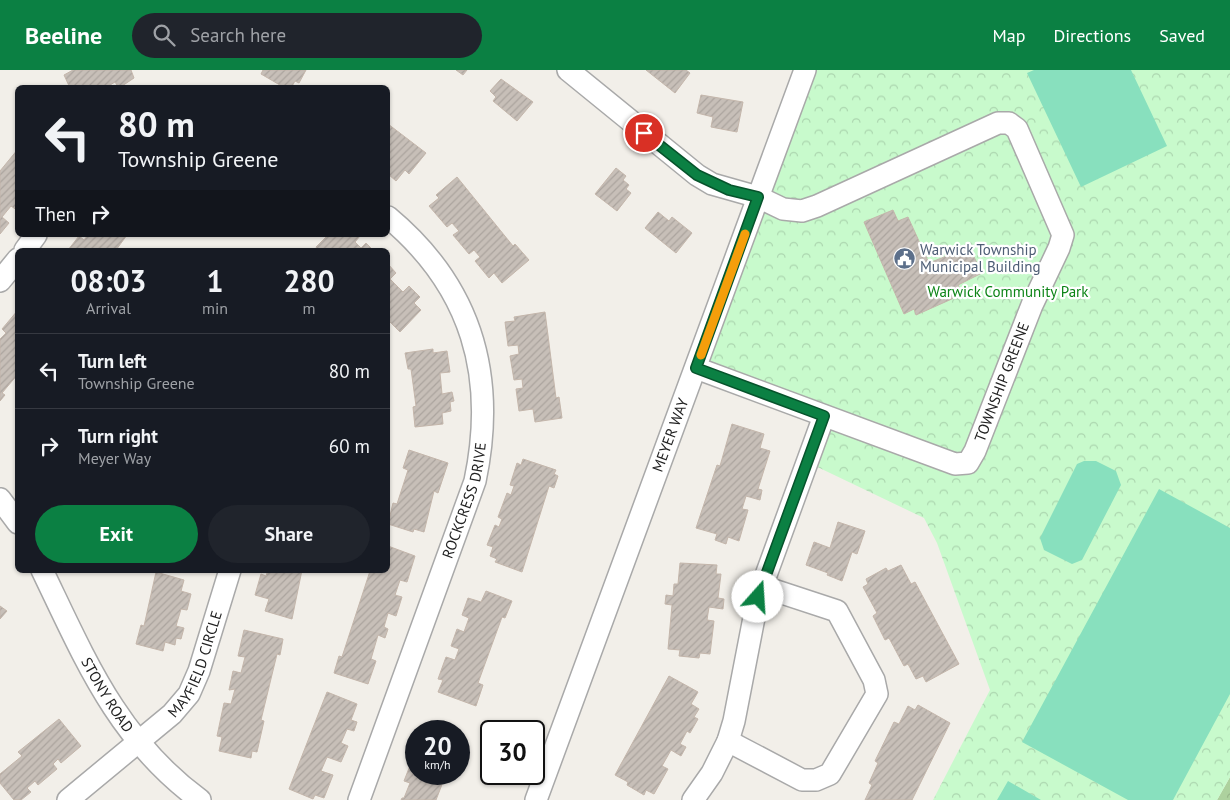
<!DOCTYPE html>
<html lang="en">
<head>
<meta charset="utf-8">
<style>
	body { margin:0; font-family:"PT Sans",sans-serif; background:#20242c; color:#f1f3f6; height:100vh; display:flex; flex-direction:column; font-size:19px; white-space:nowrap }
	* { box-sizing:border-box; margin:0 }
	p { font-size:16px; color:#9ea1a6 }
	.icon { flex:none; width:28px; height:28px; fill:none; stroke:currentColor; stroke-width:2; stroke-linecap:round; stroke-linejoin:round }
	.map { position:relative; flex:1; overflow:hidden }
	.sheet { position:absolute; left:15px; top:178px; width:375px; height:325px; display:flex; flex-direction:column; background:#171b24; border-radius:8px; box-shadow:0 1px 4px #0004 }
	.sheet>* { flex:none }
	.banner { position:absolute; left:15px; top:15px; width:375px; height:152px; border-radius:8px; box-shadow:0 1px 4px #0004; background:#171b24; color:#f1f3f6; overflow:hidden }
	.speed { position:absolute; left:405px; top:650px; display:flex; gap:10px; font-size:25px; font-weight:700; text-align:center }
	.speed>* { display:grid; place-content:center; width:65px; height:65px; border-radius:50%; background:#171b24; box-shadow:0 1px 4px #0004; line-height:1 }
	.speed small { font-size:12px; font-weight:400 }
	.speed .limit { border:2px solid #111; border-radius:8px; background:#fff; color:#111 }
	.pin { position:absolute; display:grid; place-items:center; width:42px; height:42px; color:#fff; margin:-21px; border:2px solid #fff; border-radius:50%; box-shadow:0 1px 5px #0007 }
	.me { position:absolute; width:55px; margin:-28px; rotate:19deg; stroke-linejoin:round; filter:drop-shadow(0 0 4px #0008) }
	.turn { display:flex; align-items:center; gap:18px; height:105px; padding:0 20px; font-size:22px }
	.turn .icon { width:65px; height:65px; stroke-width:2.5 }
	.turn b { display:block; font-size:35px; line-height:42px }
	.then { display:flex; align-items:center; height:48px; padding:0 20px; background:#0003; gap:10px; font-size:19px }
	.eta { display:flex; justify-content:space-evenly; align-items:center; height:85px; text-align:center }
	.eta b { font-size:30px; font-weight:700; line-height:35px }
	.action { display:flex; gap:10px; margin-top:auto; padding:10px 20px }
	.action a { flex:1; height:58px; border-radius:30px; background:#0b8043; color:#fff; font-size:20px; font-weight:700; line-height:58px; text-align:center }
	.action a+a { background:#20242c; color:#f1f3f6 }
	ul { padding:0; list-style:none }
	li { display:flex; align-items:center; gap:15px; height:75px; padding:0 20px; border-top:1px solid #363941 }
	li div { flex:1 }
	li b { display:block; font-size:19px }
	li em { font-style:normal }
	header { display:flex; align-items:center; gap:30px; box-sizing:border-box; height:70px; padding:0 25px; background:#0b8043; color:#fff }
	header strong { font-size:24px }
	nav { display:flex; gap:28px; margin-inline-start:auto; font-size:18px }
	.search { width:350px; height:45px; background:#20242c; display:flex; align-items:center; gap:12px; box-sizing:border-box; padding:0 18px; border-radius:28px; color:#9ea1a6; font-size:19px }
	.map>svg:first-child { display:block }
</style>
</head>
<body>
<header>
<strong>Beeline</strong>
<div class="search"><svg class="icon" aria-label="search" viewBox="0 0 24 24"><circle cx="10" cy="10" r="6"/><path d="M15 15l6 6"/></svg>Search here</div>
<nav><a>Map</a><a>Directions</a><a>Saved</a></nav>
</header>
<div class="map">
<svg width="1230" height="730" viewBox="0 0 1230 730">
	<defs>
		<pattern id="forest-crowns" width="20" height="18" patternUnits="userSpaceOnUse" patternTransform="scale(1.25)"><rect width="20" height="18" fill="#add19e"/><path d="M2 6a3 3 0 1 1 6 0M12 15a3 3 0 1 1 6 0" fill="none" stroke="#95b388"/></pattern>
		<pattern id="park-crowns" width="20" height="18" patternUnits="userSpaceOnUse" patternTransform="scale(1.25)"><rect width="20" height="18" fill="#c8facc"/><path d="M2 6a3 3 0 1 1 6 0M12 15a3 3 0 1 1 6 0" fill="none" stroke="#acd6af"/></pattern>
		<pattern id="building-hatch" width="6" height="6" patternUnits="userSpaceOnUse" patternTransform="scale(1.25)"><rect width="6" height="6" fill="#c7bfb8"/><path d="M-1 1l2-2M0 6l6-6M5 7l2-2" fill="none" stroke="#aba49e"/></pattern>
	</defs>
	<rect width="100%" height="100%" fill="#f2efe9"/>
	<path fill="url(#forest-crowns)" d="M1230,707V730H1217Z"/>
	<path fill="url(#park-crowns)" d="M805,0H1230V707L1217,730H933L990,620L937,473L924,448L807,392L824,347L696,298Z"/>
	<path fill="#88e0be" d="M1034,0H1131L1167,76L1081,117L1027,3Z
		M1084,391H1096L1116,401L1121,415L1082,490L1072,494L1044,480L1040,468L1077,394Z
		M1159,419L1230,458V624L1173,730H1128L1022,672Z
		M1008,711L1041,730H997Z"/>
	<path fill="url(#building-hatch)" stroke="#c4b6ab" d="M73,0H131L134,8L119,18L115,12L105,18H70L64,5Z
		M263,0H306L299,13L295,11L291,18H285L261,4Z
		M456,0H467L463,5Z
		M646,0H686L690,3L675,23Z
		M501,9L533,32L517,51L493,31L496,27L490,21Z
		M701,25L743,32L737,62L711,57L713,47L697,43Z
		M388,54L426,83L409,104L405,100L396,111L388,104Z
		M18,79V141L11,136L2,147L9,153L0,164V101Z
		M616,98L626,106L623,110L629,115L626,119L631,123L617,141L595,124Z
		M457,107L513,176L515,174L529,190L502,213L494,203L489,208L475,191L480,187L474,180L469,184L453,165L459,161L452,153L447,157L429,136L439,128L436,125Z
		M893,140L898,151L908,147L929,193L969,177L982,203L958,215L960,219L952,222L954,228L916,245L914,239L904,244L864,152Z
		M658,142L669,151L672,147L692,163L676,183L645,158Z
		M88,165H127L116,180H68L79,166L84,170Z
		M328,165H359L360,166L355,172L361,178L366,173L373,180H318L316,177Z
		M388,194L396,203L390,209L403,222L409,216L420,227L414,233L421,240L400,262L388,250Z
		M18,240V304L2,323L5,325L0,331V269L6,263L2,259Z
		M545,242L556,328L559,327L562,348L535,352L533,339L519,341L516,319L523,318L522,309L514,310L510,286L519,284L518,275L508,276L505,252L515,251L514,247Z
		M433,279V283L447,281L450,302L440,303L442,324L452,322L454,331L450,332L451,341L442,343L443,354L415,357L413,337L416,336L411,299H408L405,283Z
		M732,354L764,364L760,378L770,381L758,419L762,420L760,430L746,426L742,439L748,440L739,471L728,467L726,474L715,470L717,464L696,458L717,395L720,396Z
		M409,380L448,393L438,423L434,421L424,462L414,459L413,462L388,454L393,433L397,434L408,400L403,398Z
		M523,389L556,400L554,404L558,406L554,418L549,416L522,502L495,492L497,489L490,486L493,477L487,475L495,455L499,457L502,449L498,447L507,423L511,425L514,416L510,415L517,393L521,395Z
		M838,452L865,461L857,484L852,482L842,511L827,505L828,503L806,495L814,472L830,478Z
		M388,476L415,486L407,512L400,510L395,525L402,527L396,546L388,543L384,557L388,559L385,568L378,565L371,589L376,591L368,614L334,603L339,586L342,587L370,501L368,500H388Z
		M680,493L717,495L716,504H721L718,528L724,529L723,539L709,537L707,550L714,551L710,584L700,583L699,588L679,586L680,580L668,579L672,535L665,534L666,525L673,526L674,514H678Z
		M901,495L911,514L915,512L959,594L926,612L923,606L916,609L908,594L904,596L889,568L885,570L873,546L877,543L863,517L868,514L866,509L886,498L888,501Z
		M268,500H302L292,549L265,541L269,529L255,525L261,504L266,506Z
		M156,502L184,510L181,521L191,524L187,540L181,539L176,556L184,558L181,569L176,568L175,575L165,572L163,581L136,574L141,555L144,556Z
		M486,521L512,531L505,548L502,547L478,613L483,615L476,636L438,622L443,610L438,609L446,587L455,590L459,579L451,576L457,559L464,562L469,548L462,545L468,528L481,532Z
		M0,536L7,541L0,549Z
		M244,560L283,569L280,585L277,584L261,650L264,651L257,682L252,681L251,688L219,681L222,667L217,666L224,633L231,634L235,619L229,620L233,601L241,603L245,587L238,586Z
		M669,606L698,622L691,634L699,639L694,647L698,649L690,663L687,661L680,674L686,677L681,686L671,680L662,696L668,699L654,724L646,720L644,725L627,715L628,712L615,705Z
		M327,622L357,634L351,650L357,652L354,661L347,659L341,673L348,676L341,692L327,687L321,701L333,705L324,728L315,725L313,729L289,719Z
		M918,635L950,653L912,730H865L872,715L869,713L878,693L875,691L894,652L899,654L908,636L915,640Z
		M59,649L81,676L61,693L58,689L53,694L57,699L38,715L35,711L27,718L31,722L21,730H14L0,713V704L22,686L18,682Z
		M426,655L443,661H424Z
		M411,693L416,695V704H446L436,730H401L402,728H404L410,713L404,711Z"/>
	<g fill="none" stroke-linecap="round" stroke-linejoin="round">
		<defs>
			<g id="minor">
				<path d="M568,0L697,105L712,114L758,127L783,139L802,141L817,136L998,53H1009L1017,59L1063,165L1059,178L1032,235L975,381L968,393L955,394L696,298"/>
				<path d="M25,180L36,165"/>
				<path d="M0,211L18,189"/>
				<path d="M0,429L18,453"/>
				<path id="s1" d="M42,500C85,589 117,669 200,730"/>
				<path d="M728,671L802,710H816L830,704L877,624L874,610L837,541L761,516"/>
				<path id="s2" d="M68,730L172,644L189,624L199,601L230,500"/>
				<path id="s3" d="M359,730L475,411C497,306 472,217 388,147"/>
				<path id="s4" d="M536,730L805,0"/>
				<path d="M693,730L712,703L728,671L734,651L758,527L824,346"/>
			</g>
		</defs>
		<use href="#minor" stroke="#a9a9a9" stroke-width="24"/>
		<use href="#minor" stroke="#fff" stroke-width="21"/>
	</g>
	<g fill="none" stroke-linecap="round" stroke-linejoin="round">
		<defs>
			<path id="route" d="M644,63L697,105L729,120L758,127L696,298L824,346L758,527"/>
		</defs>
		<use href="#route" stroke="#07532c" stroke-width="12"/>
		<use href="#route" stroke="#0b8043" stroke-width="9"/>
		<path stroke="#f59e0b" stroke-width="9" d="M701,285L745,164"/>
	</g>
	<defs>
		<symbol id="civic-disc" viewBox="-11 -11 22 22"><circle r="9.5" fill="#5c6f8a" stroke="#fff"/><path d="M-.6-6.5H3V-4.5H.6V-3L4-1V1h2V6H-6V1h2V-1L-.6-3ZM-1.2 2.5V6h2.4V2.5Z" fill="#fff"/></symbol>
	</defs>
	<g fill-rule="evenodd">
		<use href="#civic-disc" x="892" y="176" width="25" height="25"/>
	</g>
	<g text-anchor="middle" stroke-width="4.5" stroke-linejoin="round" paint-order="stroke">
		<g font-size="15" fill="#4e5e75" stroke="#fff" text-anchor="start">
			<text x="920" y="185">Warwick Township<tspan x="920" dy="17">Municipal Building</tspan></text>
		</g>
		<g font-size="15" fill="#0c8416" stroke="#fff">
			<text x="1008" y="227">Warwick Community Park</text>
		</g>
		<g font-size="15" fill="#222" stroke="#fff">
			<text transform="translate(1002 312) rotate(-69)" y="5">TOWNSHIP GREENE</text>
			<text dy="5" stroke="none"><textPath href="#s4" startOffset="389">MEYER WAY</textPath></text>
			<text dy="5" stroke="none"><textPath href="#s3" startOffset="318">ROCKCRESS DRIVE</textPath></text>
			<text dy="5" stroke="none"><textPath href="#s2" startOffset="191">MAYFIELD CIRCLE</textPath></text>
			<text dy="5" stroke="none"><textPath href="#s1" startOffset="141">STONY ROAD</textPath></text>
		</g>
	</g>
</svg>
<div class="speed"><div>20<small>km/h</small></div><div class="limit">30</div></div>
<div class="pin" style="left:644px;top:63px;background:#d93025"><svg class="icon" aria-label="arrive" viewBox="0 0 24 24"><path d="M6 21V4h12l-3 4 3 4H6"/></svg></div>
<svg class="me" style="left:758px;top:527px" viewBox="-20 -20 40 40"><circle r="19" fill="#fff"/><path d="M0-13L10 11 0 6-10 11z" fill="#0b8043"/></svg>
<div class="banner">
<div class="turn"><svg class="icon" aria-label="left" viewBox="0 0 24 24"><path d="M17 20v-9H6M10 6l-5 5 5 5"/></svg><div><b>80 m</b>Township Greene</div></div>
<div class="then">Then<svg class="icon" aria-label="right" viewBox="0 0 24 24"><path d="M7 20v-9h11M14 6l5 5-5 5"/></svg></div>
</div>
<section class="sheet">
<div class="eta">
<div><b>08:03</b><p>Arrival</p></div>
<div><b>1</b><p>min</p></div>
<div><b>280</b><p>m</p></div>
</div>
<ul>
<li><svg class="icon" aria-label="left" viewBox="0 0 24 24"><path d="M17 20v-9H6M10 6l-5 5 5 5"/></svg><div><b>Turn left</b><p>Township Greene</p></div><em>80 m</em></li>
<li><svg class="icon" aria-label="right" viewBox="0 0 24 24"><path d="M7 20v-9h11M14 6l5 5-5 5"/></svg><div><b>Turn right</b><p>Meyer Way</p></div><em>60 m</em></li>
</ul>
<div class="action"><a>Exit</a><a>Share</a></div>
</section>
</div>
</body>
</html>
